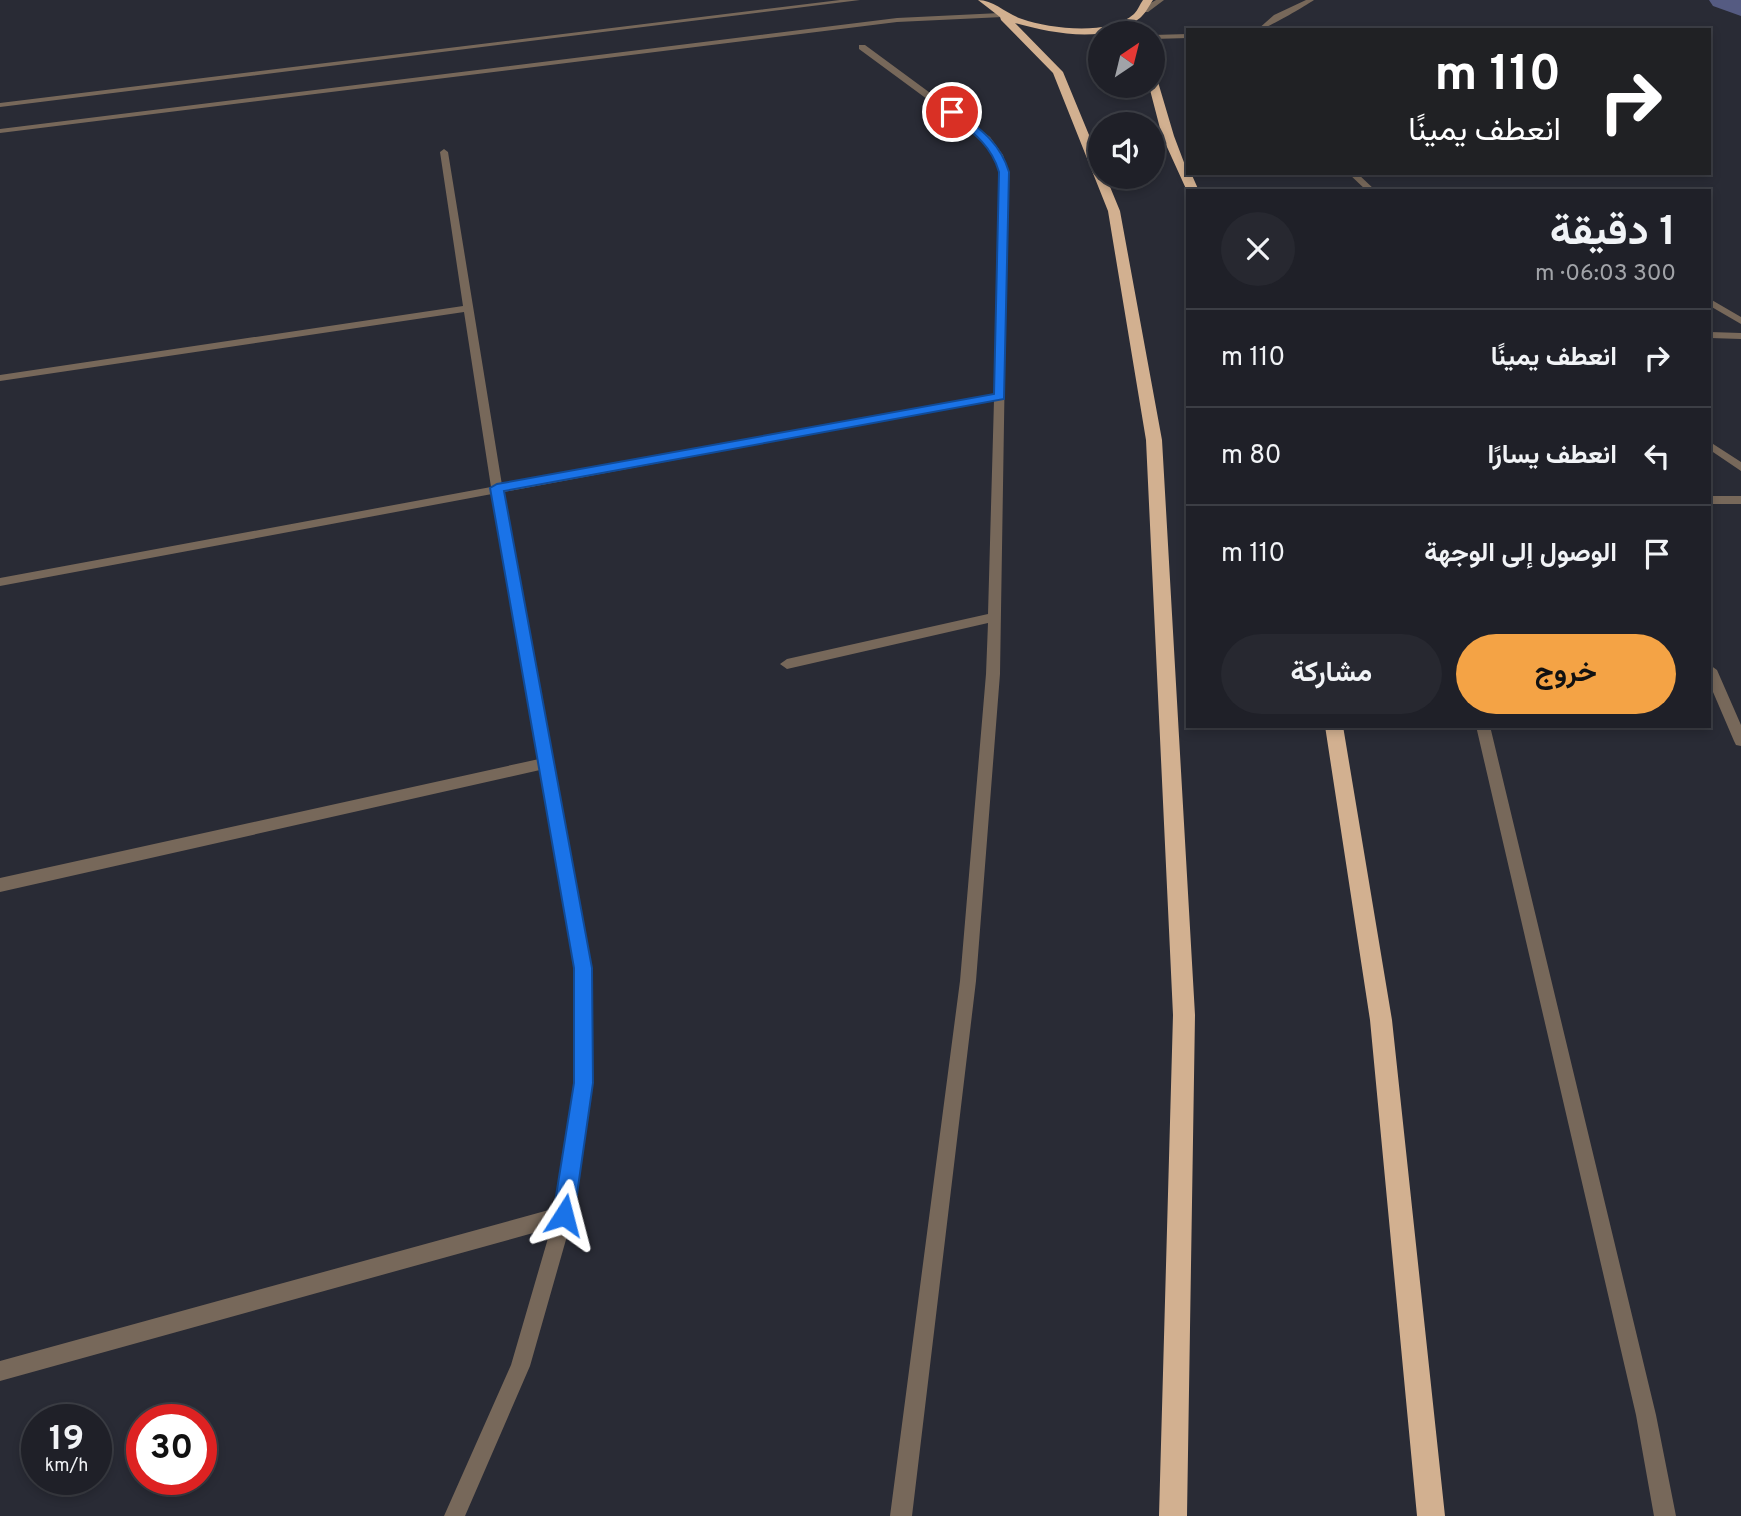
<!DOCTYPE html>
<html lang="ar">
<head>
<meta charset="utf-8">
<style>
	body { margin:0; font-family:Overpass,Vazirmatn,sans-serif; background:#272830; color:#f1f3f6; direction:rtl; height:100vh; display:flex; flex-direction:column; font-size:26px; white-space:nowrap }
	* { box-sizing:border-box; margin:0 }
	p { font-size:23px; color:#a1a3a8 }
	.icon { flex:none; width:38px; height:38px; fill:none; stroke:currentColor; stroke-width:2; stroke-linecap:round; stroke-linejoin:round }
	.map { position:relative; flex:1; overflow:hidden; direction:ltr }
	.details { position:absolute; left:1186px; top:189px; width:525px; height:539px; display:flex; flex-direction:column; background:#1f2028; border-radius:0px; box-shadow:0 4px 10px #0003,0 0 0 2px #3c3e45; direction:rtl }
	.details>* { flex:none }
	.top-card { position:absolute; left:1186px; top:28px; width:525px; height:147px; border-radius:0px; box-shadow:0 4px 10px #0003,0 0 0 2px #3c3e45; direction:rtl; background:#202124; color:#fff; overflow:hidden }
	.needle { width:46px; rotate:35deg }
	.controls { position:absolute; left:1088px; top:21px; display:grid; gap:14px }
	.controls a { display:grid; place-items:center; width:77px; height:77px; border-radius:50%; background:#1f2028; box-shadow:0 4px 10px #0003,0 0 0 2px #3c3e45; font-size:35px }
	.speed { position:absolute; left:21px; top:1404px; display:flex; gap:14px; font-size:35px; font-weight:700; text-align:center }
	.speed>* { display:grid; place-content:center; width:91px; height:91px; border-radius:50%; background:#1f2028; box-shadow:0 4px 10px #0003,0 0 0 2px #3c3e45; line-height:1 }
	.speed small { font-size:18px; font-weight:400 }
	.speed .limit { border:10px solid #d22; background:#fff; color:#111 }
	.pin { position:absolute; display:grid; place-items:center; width:60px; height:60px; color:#fff; margin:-30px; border:4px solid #fff; border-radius:50%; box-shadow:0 2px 7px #0007 }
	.me { position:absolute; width:77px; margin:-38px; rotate:9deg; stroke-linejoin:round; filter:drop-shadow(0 0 5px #0008) }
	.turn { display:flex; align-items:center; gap:24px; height:147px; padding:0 35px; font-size:32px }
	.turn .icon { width:91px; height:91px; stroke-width:2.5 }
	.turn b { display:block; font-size:49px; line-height:60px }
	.round { display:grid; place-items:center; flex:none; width:74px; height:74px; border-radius:37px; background:#272830 }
	.headline { display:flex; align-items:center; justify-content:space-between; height:119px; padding:0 35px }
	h1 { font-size:42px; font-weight:700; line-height:52px }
	.cta { display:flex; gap:14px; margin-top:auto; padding:14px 35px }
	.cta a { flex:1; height:80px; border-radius:42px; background:#f4a345; color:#111; font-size:28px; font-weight:700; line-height:80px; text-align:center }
	.cta a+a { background:#272830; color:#f1f3f6 }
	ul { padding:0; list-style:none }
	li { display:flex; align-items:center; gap:21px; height:98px; padding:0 35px; border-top:2px solid #3c3e45 }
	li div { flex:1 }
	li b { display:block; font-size:26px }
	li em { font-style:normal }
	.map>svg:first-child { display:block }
</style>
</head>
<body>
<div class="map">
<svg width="1741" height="1516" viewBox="0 0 1741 1516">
	<rect width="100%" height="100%" fill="#292b35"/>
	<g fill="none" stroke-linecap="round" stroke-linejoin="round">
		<path fill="#555b82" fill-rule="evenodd" d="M1709,0H1741V16L1713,6Z"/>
		<path fill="#77685a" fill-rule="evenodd" d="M1156,0H1164L1148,12H1142V8Z
			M1306,0H1314C1305,6 1265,30 1257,30L1274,15Z
			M1188,34V38L1153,39V35Z
			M859,45H865L990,137L1003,155L1008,172L1000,674L976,981L912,1516H890L960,981L986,674L988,623L787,669L780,664L787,659L988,614L994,400L504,492L591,968L593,1083L573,1215L530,1366L465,1516H444L511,1365L551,1228L0,1381V1361L556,1208L575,1083V968L540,770L0,892V878L539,759L492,494L0,586V578L491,487L464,312L0,381V375L463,306L440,152L444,149L448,152L502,485L994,394L1000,172L995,155L984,141L859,49Z
			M1348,173H1357L1376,191H1367Z
			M1529,187L1532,188L1533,191H1525Z
			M1710,299L1741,317V324L1710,306Z
			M1710,332L1741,333V339L1710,338Z
			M1710,442L1741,462V471L1710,450Z
			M1710,496H1741V504H1710Z
			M1710,665L1717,670L1741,725V746L1736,745L1734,741L1710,685Z
			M1476,726H1490L1656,1415L1676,1516H1654L1636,1415Z"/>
		<path fill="#77685a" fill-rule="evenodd" d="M840,0H860L0,107V103Z
			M1000,13L1003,17L897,22L0,133V129L897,18Z"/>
		<path fill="#d2b090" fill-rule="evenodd" d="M978,0C994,0 1006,14 1022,19C1051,29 1109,36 1134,14C1138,10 1140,4 1143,0H1153C1149,6 1145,14 1140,18C1106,45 1052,33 1015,23L1063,72L1101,164V177H1106L1120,211L1162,440L1195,1015L1187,1516H1159L1173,1015L1146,440L1108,211L1053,73L1001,20L1000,17Z
			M1153,79L1158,82L1174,136L1188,173H1191L1199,191H1187L1162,136L1149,86H1153Z
			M1325,726H1343L1392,1020L1445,1516H1417L1370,1020Z"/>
	</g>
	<path fill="#1a73e8" stroke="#114b97" stroke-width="2" d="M949,110H955C979,128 1000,142 1009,172L1004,399L504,491L592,968L593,1083L574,1215L571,1222L564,1225L557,1222L553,1215L574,1083V968L490,488L497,484L994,394L999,172C991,144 971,131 949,114Z"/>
</svg>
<div class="controls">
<a><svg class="needle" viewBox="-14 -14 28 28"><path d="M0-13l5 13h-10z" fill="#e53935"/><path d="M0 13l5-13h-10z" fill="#a1a3a8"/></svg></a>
<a><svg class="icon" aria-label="sound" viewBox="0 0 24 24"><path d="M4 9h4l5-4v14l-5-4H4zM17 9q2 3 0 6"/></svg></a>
</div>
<div class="speed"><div>19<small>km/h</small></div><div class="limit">30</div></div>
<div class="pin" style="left:952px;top:112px;background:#d93025"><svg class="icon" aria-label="arrive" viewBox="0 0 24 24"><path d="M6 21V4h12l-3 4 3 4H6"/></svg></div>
<svg class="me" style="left:564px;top:1215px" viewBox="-20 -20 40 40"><path d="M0-17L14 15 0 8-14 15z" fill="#1a73e8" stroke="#fff" stroke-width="4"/></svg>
<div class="top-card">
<div class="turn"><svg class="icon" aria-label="right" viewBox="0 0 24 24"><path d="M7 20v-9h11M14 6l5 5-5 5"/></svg><div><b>110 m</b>انعطف يمينًا</div></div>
</div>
<section class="details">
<div class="headline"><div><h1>1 دقيقة</h1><p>300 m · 06:03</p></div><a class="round"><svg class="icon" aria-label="close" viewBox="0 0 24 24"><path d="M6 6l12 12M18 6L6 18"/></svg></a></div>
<ul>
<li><svg class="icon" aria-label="right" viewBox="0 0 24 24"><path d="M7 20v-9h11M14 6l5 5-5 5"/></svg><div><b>انعطف يمينًا</b></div><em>110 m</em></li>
<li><svg class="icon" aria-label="left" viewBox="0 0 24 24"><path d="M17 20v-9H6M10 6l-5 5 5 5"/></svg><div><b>انعطف يسارًا</b></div><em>80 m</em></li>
<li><svg class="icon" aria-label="arrive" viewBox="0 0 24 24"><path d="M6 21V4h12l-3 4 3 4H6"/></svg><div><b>الوصول إلى الوجهة</b></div><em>110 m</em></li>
</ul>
<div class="cta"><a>خروج</a><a>مشاركة</a></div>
</section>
</div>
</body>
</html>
